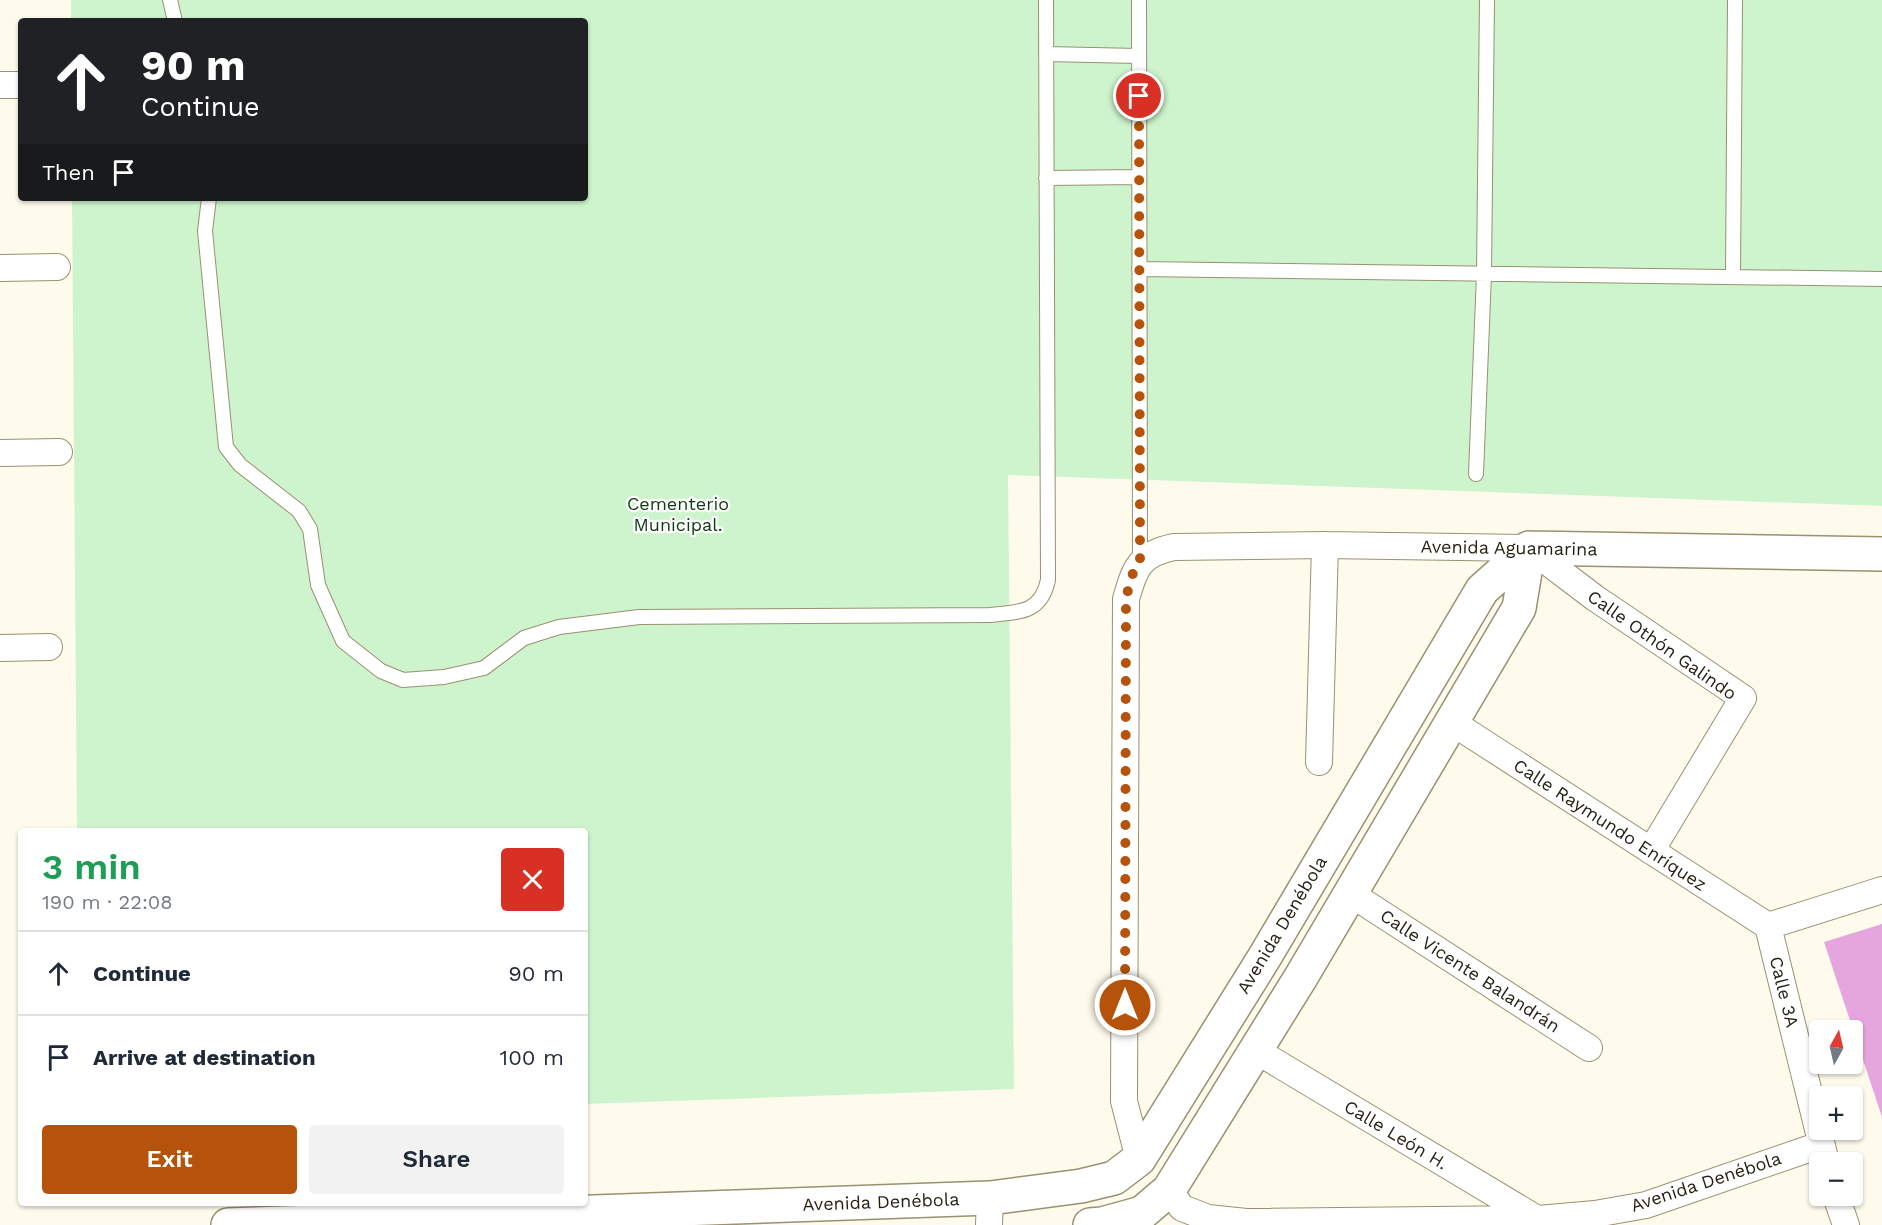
<!DOCTYPE html>
<html lang="en">
<head>
<meta charset="utf-8">
<style>
	body { margin:0; font-family:"Work Sans",sans-serif; background:#f2f2f3; color:#1f2937; height:100vh; display:flex; flex-direction:column; font-size:22px; white-space:nowrap }
	* { box-sizing:border-box; margin:0 }
	p { font-size:20px; color:#747a83 }
	.icon { flex:none; width:33px; height:33px; fill:none; stroke:currentColor; stroke-width:2; stroke-linecap:round; stroke-linejoin:round }
	.map { position:relative; flex:1; overflow:hidden }
	.details { position:absolute; left:18px; top:828px; width:570px; height:378px; display:flex; flex-direction:column; background:#fff; border-radius:6px; box-shadow:0 2px 4px #0004 }
	.details>* { flex:none }
	.hud { position:absolute; left:18px; top:18px; width:570px; height:183px; border-radius:6px; box-shadow:0 2px 4px #0004; background:#202124; color:#fff; overflow:hidden }
	.needle { width:39px; rotate:8deg }
	.buttons { position:absolute; left:1809px; top:1020px; display:grid; gap:12px }
	.buttons a { display:grid; place-items:center; width:54px; height:54px; border-radius:6px; background:#fff; box-shadow:0 2px 4px #0004; font-size:30px }
	.pin { position:absolute; display:grid; place-items:center; width:51px; height:51px; color:#fff; margin:-26px; border:3px solid #fff; border-radius:50%; box-shadow:0 2px 6px #0007 }
	.me { position:absolute; width:66px; margin:-33px; rotate:0deg; stroke-linejoin:round; filter:drop-shadow(0 0 4px #0008) }
	.turn { display:flex; align-items:center; gap:21px; height:126px; padding:0 24px; font-size:27px }
	.turn .icon { width:78px; height:78px; stroke-width:2.5 }
	.turn b { display:block; font-size:42px; line-height:51px }
	.then { display:flex; align-items:center; height:57px; padding:0 24px; background:#0003; gap:12px; font-size:22px }
	.round { display:grid; place-items:center; flex:none; width:63px; height:63px; border-radius:6px; background:#f2f2f3 }
	.overview { display:flex; align-items:center; justify-content:space-between; height:102px; padding:0 24px }
	h1 { font-size:36px; font-weight:600; line-height:45px; color:#1e9e55 }
	.button { display:flex; gap:12px; margin-top:auto; padding:12px 24px }
	.button a { flex:1; height:69px; border-radius:6px; background:#b45309; color:#fff; font-size:24px; font-weight:600; line-height:69px; text-align:center }
	.button a+a { background:#f2f2f3; color:#1f2937 }
	ul { padding:0; list-style:none }
	li { display:flex; align-items:center; gap:18px; height:84px; padding:0 24px; border-top:2px solid #e0e1e3 }
	li div { flex:1 }
	li b { display:block; font-size:22px }
	li em { font-style:normal }
	.map>svg:first-child { display:block }
</style>
</head>
<body>
<div class="map">
<svg width="1882" height="1225" viewBox="0 0 1882 1225">
	<rect width="100%" height="100%" fill="#fefbec"/>
	<path fill="#cdf4cc" d="M71,0H1882V506L1008,475L1014,1089L585,1104V831H77L72,198H585V21H71Z"/>
	<path fill="#e5a6dd" d="M1882,924V1117L1824,942Z"/>
	<g fill="none" stroke-linecap="round" stroke-linejoin="round">
		<defs>
			<path id="lane" d="M170,0L175,21
				M1139,0L1140,563
				M1046,54L1139,56
				M1046,178L1139,177
				M209,198L205,231L226,447L240,465L299,511L310,529L318,585L343,641L381,671L403,680L444,677L484,668L524,638L559,627L639,617L990,615C1020,612 1041,613 1048,580L1046,0
				M1139,269L1882,279
				M1733,277L1735,0
				M1476,474L1484,274L1487,0"/>
			<path id="street" d="M0,85H21
				M0,268L57,267
				M0,453L59,452
				M0,648L49,647
				M1453,723L1768,926
				M1319,762L1325,545
				M1351,894L1589,1048
				M1768,926L1826,1162
				M1768,926L1882,890
				M1255,1050L1537,1219
				M1139,1159L1124,1101L1126,599C1135,567 1140,554 1174,547L1325,545L1529,548L1595,598L1743,698L1651,851
				M1169,1190L1182,1208L1208,1218L1246,1222L1538,1219L1595,1214L1646,1205L1820,1145
				M1836,1196L1846,1225
				M989,1225L990,1198"/>
			<path id="primary" d="M1529,548L1882,554
				M228,1225L990,1198L1081,1186L1114,1178L1139,1159L1264,958L1482,590L1529,548
				M1090,1225L1102,1224L1142,1213L1169,1190L1301,977L1519,608L1529,548"/>
		</defs>
		<use href="#lane" stroke="#99916f" stroke-width="16"/>
		<use href="#street" stroke="#99916f" stroke-width="28"/>
		<use href="#primary" stroke="#99916f" stroke-width="36"/>
		<use href="#lane" stroke="#fff" stroke-width="14"/>
		<use href="#street" stroke="#fff" stroke-width="26"/>
		<use href="#primary" stroke="#fff" stroke-width="33"/>
	</g>
	<g fill="none" stroke-linecap="round" stroke-linejoin="round">
		<path stroke="#b45309" stroke-width="10" stroke-dasharray="0 18" d="M1125,1005L1126,598L1132,575L1140,563L1139,96"/>
	</g>
	<g text-anchor="middle" stroke-width="4.5" stroke-linejoin="round" paint-order="stroke">
		<g font-size="18" fill="#103912" stroke="#fff">
			<text x="678" y="510">Cementerio<tspan x="678" dy="21">Municipal.</tspan></text>
		</g>
		<g font-size="18" fill="#221f11" stroke="#fff">
			<text transform="translate(1509 548) rotate(1)" y="6">Avenida Aguamarina</text>
			<text transform="translate(1662 645) rotate(35)" y="6">Calle Othón Galindo</text>
			<text transform="translate(1610 825) rotate(33)" y="6">Calle Raymundo Enríquez</text>
			<text transform="translate(1282 925) rotate(-59)" y="6">Avenida Denébola</text>
			<text transform="translate(1470 971) rotate(33)" y="6">Calle Vicente Balandrán</text>
			<text transform="translate(1784 992) rotate(76)" y="6">Calle 3A</text>
			<text transform="translate(1396 1135) rotate(31)" y="6">Calle León H.</text>
			<text transform="translate(1706 1182) rotate(-18)" y="6">Avenida Denébola</text>
			<text transform="translate(881 1202) rotate(-2)" y="6">Avenida Denébola</text>
		</g>
	</g>
</svg>
<div class="buttons">
<a><svg class="needle" viewBox="-14 -14 28 28"><path d="M0-13l5 13h-10z" fill="#e53935"/><path d="M0 13l5-13h-10z" fill="#747a83"/></svg></a>
<a>+</a>
<a>−</a>
</div>
<div class="pin" style="left:1139px;top:96px;background:#d93025"><svg class="icon" aria-label="arrive" viewBox="0 0 24 24"><path d="M6 21V4h12l-3 4 3 4H6"/></svg></div>
<svg class="me" style="left:1125px;top:1005px" viewBox="-20 -20 40 40"><circle r="17" fill="#b45309" stroke="#fff" stroke-width="3"/><path d="M0-11L8 9 0 5-8 9z" fill="#fff"/></svg>
<div class="hud">
<div class="turn"><svg class="icon" aria-label="ahead" viewBox="0 0 24 24"><path d="M12 20V5M6 11l6-6 6 6"/></svg><div><b>90 m</b>Continue</div></div>
<div class="then">Then<svg class="icon" aria-label="arrive" viewBox="0 0 24 24"><path d="M6 21V4h12l-3 4 3 4H6"/></svg></div>
</div>
<section class="details">
<div class="overview"><div><h1>3 min</h1><p>190 m · 22:08</p></div><a class="round" style="background:#d93025;color:#fff"><svg class="icon" aria-label="close" viewBox="0 0 24 24"><path d="M6 6l12 12M18 6L6 18"/></svg></a></div>
<ul>
<li><svg class="icon" aria-label="ahead" viewBox="0 0 24 24"><path d="M12 20V5M6 11l6-6 6 6"/></svg><div><b>Continue</b></div><em>90 m</em></li>
<li><svg class="icon" aria-label="arrive" viewBox="0 0 24 24"><path d="M6 21V4h12l-3 4 3 4H6"/></svg><div><b>Arrive at destination</b></div><em>100 m</em></li>
</ul>
<div class="button"><a>Exit</a><a>Share</a></div>
</section>
</div>
</body>
</html>
